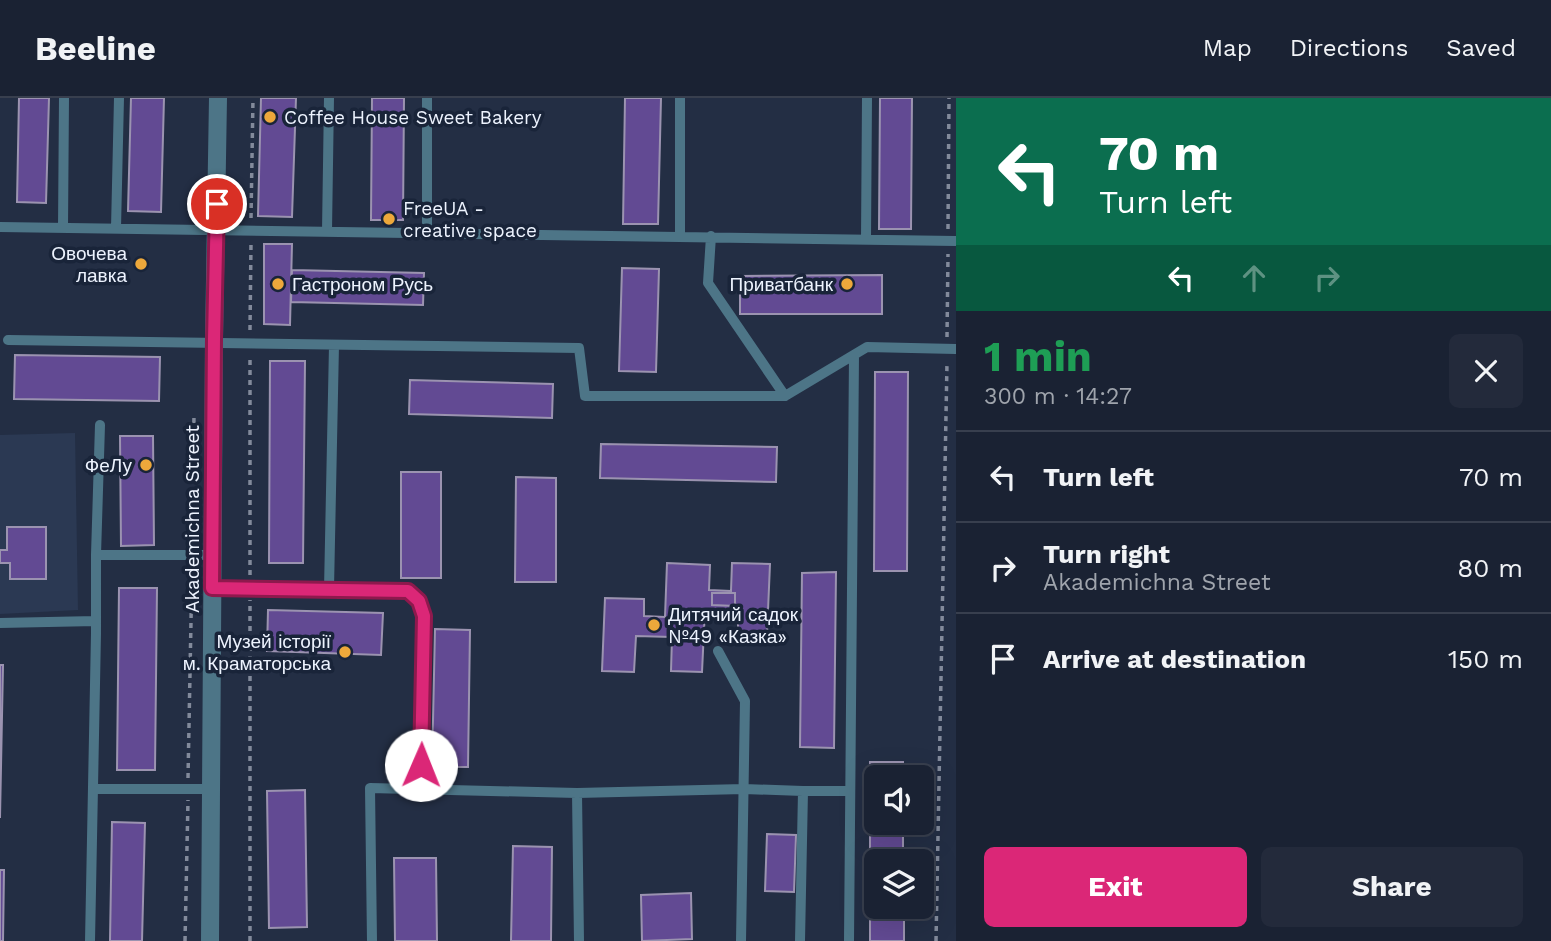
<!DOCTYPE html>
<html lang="en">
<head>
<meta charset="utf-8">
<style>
	body { margin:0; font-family:"Work Sans",sans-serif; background:#232a3b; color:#f1f3f6; height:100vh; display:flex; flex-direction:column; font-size:26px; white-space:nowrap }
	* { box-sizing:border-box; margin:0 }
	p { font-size:23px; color:#9fa4ac }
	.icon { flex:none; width:38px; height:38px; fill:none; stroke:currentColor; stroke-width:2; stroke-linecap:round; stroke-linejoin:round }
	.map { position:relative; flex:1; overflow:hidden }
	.details { display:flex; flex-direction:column; background:#1a2233; width:595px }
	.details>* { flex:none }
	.hud { background:#0b6e4f; color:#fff; overflow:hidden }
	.fabs { position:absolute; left:864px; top:667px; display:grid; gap:14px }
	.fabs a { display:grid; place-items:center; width:70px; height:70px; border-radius:10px; background:#1a2233; box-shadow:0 7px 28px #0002,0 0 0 2px #383f4e; font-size:35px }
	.pin { position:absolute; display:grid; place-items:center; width:60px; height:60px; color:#fff; margin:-30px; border:4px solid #fff; border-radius:50%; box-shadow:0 2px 7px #0007 }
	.me { position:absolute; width:77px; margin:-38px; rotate:1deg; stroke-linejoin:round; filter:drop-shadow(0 0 5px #0008) }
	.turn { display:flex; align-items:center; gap:24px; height:147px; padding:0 28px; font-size:32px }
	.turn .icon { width:91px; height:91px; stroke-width:2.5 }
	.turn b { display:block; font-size:49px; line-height:60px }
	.lanes { display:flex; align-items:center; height:66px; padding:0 28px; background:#0003; justify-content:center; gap:35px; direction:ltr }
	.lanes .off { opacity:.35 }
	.round { display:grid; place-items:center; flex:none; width:74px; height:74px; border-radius:10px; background:#232a3b }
	.summary { display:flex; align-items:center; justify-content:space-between; height:119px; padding:0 28px }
	h1 { font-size:42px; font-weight:700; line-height:52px; color:#1e9e55 }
	.action { display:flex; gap:14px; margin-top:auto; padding:14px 28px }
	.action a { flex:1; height:80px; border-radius:10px; background:#db2777; color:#fff; font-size:28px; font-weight:700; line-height:80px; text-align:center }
	.action a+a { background:#232a3b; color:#f1f3f6 }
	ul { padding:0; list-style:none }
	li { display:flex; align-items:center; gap:21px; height:91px; padding:0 28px; border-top:2px solid #383f4e }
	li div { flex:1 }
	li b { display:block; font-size:26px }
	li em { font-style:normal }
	header { display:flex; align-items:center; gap:42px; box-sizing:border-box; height:98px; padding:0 35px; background:#1a2233; border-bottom:2px solid #383f4e }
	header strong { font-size:33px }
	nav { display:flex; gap:38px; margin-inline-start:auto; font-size:24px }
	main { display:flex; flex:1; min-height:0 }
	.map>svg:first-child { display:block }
</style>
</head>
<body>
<header>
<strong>Beeline</strong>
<nav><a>Map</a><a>Directions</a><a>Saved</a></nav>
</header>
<main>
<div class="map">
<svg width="956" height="843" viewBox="0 0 956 843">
	<rect width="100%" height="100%" fill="#232e44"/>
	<path fill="#2b3953" d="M75,335L78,512L0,516V337Z"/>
	<path fill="#624a93" stroke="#9b93b0" stroke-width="2" d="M19,0H49L46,105L17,104Z
		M131,0H164L161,114L128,113Z
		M261,0H296L292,119L258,118Z
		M372,0H404L403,122H371Z
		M625,0H661L658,126H623Z
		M880,0H912L911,131H879Z
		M264,146H292L290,227L264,226Z
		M622,170L659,171L656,274L619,273Z
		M292,172L424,175L423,207L291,204Z
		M882,177V216H740V178Z
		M15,257L160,259L159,303L14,301Z
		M270,263H305L303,465H269Z
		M875,274H908L907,473H874Z
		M410,282L553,286L552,320L409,316Z
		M120,338H153L154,447L121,448Z
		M601,346L777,349L776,384L600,380Z
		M401,374H441V480H401Z
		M516,379L556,380V484H515Z
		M7,429H46V481H10V465H0V452H7Z
		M667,465L710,467L709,492L731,493L732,465L770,466L767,536L738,535V512L705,511L702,574L671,573L672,539L636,538L634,574L602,573L605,500L644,501V518L665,519Z
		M836,474L834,650L800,649L802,475Z
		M119,490H157L155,672H117Z
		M712,495H735V508L712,507Z
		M268,512L383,515L381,557L267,553Z
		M435,531L470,532L468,669H432Z
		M0,567H3L0,720Z
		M870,664H903V679H877V724H903V763H877V808H904V843H870Z
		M305,692L307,829L269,830L267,693Z
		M112,724L145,725L142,843H110Z
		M767,736L796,737L794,794L765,793Z
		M513,748L552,749L551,843H511Z
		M394,760H436L437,843H395Z
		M0,772H4L3,843H0Z
		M691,795L692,841L642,843L641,797Z"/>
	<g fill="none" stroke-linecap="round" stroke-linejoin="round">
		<path stroke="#828a9b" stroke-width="3.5" stroke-dasharray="5 5" stroke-linecap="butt" d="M251,120L253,0
			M948,131L949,0
			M250,232L251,145
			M947,239L948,156
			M192,445L194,317
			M250,477V257
			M188,680L192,471
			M185,843L188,702
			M250,843V502
			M936,843L947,265"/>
		<path stroke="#4d7587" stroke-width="10" d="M427,0V134
			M0,129L956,143
			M63,130L64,0
			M116,130L119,0
			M327,133L329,0
			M680,138V0
			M711,138L708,185L785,298
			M866,141L867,0
			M8,242L579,250L585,298H785L867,249L956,251
			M96,457L100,327
			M212,490L408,493L419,503L424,518L420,691
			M329,491L334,247
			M0,525L96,523
			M718,553L745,603L741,843
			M94,691H211
			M577,695L579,843
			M90,843L96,535V457H213
			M372,843L370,690L577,695L744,691L803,693
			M800,843L803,693H850
			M849,843L854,257"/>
		<path stroke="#4d7587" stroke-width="18" d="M210,843L214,241L218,0"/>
	</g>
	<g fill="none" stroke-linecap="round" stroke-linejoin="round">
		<defs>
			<path id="route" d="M217,106L214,241L212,490L408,493L419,503L424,518L421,667"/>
		</defs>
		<use href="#route" stroke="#8e194d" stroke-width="18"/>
		<use href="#route" stroke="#db2777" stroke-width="12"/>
	</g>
	<g fill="#eda83b" stroke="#192439" stroke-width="2.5">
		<circle cx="270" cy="19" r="7"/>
		<circle cx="389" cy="121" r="7"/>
		<circle cx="141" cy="166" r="7"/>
		<circle cx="278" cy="186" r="7"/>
		<circle cx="847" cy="186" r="7"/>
		<circle cx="146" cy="367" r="7"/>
		<circle cx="654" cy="527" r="7"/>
		<circle cx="345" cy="554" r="7"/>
	</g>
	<g text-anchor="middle" stroke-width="7" stroke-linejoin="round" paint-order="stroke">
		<g font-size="19" fill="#edf3fe" stroke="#192439" text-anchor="start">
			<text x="284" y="26">Coffee House Sweet Bakery</text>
			<text x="403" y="117">FreeUA -<tspan x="403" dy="22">creative space</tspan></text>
			<text x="127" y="162" text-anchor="end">Овочева<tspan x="127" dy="22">лавка</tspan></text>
			<text x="292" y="193">Гастроном Русь</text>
			<text x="833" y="193" text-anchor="end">Приватбанк</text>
			<text x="132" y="374" text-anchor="end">ФеЛу</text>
			<text x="668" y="523">Дитячий садок<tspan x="668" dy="22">№49 «Казка»</tspan></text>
			<text x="331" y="550" text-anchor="end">Музей історії<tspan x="331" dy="22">м. Краматорська</tspan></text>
		</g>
		<g font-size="19" fill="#edf3fe" stroke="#192439">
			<text transform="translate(192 421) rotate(-90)" y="7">Akademichna Street</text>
		</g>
	</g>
</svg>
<div class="fabs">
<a><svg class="icon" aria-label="sound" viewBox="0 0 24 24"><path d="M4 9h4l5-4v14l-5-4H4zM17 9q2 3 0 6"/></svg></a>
<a><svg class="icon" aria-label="layers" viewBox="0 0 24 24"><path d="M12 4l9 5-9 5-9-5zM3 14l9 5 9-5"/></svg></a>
</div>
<div class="pin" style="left:217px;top:106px;background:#d93025"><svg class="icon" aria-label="arrive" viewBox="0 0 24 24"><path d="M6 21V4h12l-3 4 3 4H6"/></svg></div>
<svg class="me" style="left:421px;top:667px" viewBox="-20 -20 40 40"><circle r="19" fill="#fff"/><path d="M0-13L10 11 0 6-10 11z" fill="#db2777"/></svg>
</div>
<section class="details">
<div class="hud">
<div class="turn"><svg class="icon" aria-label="left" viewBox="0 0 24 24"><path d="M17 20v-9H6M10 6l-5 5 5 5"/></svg><div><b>70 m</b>Turn left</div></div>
<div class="lanes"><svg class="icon" aria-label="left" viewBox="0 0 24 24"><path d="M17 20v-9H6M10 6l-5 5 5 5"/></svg><svg class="icon off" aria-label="ahead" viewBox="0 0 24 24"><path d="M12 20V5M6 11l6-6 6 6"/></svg><svg class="icon off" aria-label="right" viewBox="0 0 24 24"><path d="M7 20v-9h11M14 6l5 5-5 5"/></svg></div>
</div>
<div class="summary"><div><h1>1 min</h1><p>300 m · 14:27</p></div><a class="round"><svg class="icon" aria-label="close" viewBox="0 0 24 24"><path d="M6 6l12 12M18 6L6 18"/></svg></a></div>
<ul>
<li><svg class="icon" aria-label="left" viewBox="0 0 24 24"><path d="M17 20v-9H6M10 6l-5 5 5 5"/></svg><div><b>Turn left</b></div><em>70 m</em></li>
<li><svg class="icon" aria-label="right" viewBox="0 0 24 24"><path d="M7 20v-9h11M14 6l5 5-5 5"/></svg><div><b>Turn right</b><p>Akademichna Street</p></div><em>80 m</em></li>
<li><svg class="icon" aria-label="arrive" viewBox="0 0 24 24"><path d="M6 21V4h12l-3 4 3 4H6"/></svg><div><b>Arrive at destination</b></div><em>150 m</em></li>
</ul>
<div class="action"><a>Exit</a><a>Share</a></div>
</section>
</main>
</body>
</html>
